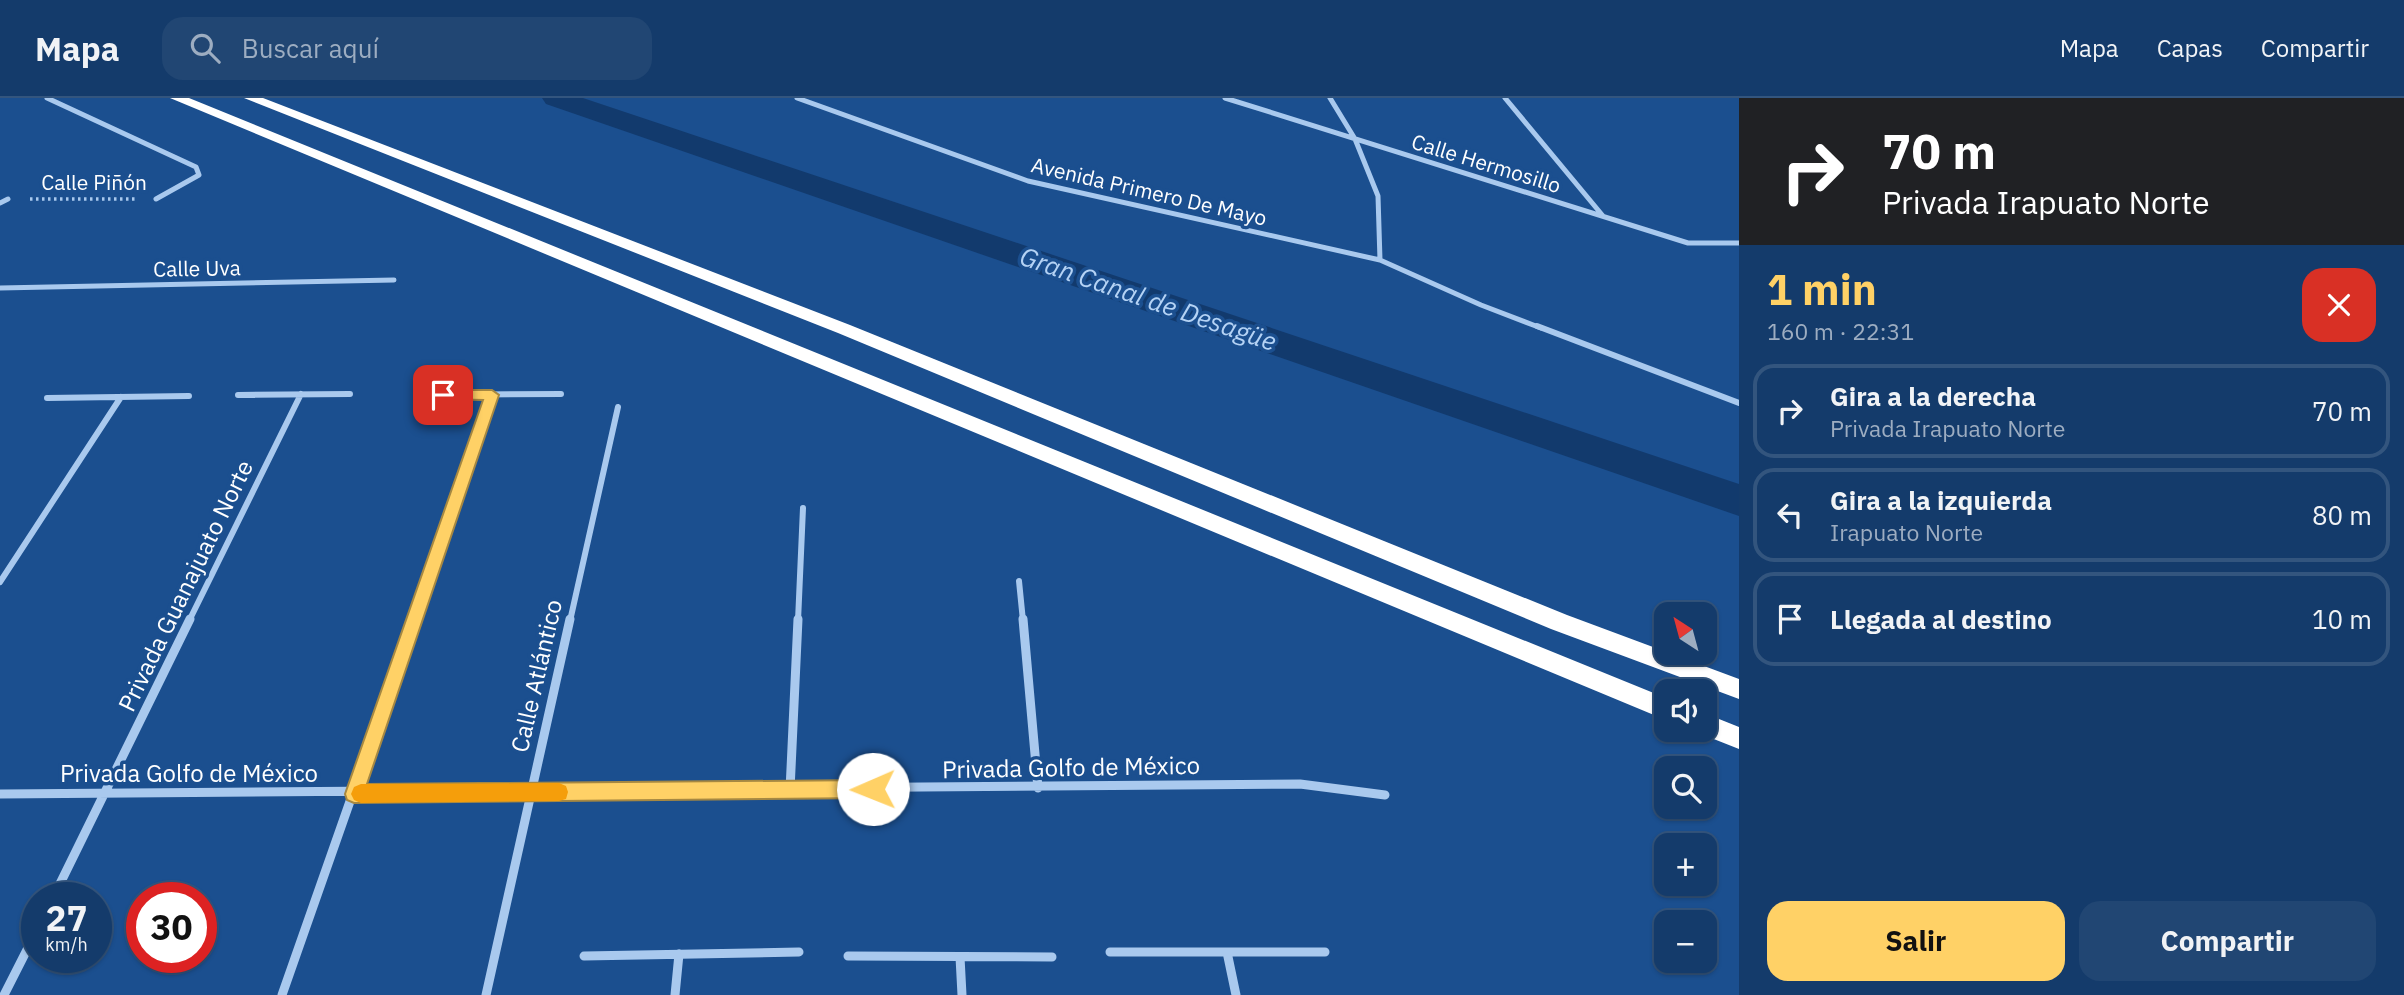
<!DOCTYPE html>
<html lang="es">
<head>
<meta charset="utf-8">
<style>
	body { margin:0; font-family:"IBM Plex Sans",sans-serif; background:#214673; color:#f1f3f6; height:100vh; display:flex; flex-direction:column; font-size:26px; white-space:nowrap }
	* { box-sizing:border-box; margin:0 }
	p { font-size:23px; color:#9dadc1 }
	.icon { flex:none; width:38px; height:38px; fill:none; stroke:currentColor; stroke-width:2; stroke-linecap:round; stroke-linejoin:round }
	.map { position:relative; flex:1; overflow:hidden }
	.drawer { display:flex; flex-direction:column; background:#143b6b; width:665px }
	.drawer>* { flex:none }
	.banner { background:#202124; color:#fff; overflow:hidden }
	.needle { width:46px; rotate:324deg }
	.tools { position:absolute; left:1654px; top:504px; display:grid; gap:14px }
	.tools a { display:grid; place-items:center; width:63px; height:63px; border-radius:14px; background:#143b6b; box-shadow:0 2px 5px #0004,0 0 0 2px #33557e; font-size:35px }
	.speed { position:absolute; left:21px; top:784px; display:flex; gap:14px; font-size:35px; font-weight:700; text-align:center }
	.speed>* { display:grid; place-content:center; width:91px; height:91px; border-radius:50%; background:#143b6b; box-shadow:0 2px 5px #0004,0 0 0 2px #33557e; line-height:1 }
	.speed small { font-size:18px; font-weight:400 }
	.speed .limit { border:10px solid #d22; background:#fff; color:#111 }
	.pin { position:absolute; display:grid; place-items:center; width:60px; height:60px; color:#fff; margin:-30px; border-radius:14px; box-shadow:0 4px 10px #0006 }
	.me { position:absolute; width:77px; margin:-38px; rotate:269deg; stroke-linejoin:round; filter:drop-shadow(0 0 5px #0008) }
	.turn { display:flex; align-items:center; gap:24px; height:147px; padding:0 28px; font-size:32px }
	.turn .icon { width:91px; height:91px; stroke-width:2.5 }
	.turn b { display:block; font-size:49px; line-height:60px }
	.round { display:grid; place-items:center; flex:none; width:74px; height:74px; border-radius:21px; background:#214673 }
	.headline { display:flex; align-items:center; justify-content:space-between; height:119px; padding:0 28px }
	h1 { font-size:42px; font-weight:700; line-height:52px; color:#ffd166 }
	.action { display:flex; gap:14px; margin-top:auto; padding:14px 28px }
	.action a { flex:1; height:80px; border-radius:21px; background:#ffd166; color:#111; font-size:28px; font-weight:700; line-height:80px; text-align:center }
	.action a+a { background:#214673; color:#f1f3f6 }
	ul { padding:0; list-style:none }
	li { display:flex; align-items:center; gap:21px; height:94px; margin:0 14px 10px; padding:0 14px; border:4px solid #33557e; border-radius:21px }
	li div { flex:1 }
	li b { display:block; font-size:26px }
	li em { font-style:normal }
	header { display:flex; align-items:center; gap:42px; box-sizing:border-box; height:98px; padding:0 35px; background:#143b6b; border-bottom:2px solid #33557e }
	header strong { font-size:33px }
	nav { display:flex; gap:38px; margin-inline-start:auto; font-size:24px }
	.search { width:490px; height:63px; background:#214673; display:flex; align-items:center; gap:18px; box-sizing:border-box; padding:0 24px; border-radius:21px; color:#9dadc1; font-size:26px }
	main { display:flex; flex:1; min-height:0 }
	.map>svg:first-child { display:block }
</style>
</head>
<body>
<header>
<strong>Mapa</strong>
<div class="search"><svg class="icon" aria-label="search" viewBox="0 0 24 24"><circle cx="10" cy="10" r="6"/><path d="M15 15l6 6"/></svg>Buscar aquí</div>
<nav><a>Mapa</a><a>Capas</a><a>Compartir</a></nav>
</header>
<main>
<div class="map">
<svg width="1739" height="897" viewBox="0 0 1739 897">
	<rect width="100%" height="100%" fill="#1b4f8f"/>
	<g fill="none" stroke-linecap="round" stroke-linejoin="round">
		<path fill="#123a6d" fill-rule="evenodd" d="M542,0H583L1739,386V418L546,6Z"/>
		<path stroke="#a9c9ee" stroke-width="3.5" stroke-dasharray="2.5 3.5" stroke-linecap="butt" d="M30,101H136"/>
		<path stroke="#a9c9ee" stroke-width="5" d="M47,0L196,69L199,77L156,101
			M797,0L1028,83L1380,162L1378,98L1355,41L1330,0
			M1225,0L1688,145H1739
			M1505,0L1603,118
			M0,105L8,101
			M1380,162L1481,207L1541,230
			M0,190L394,182"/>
		<path stroke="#a9c9ee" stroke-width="6" d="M1537,228L1739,305
			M238,297L350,296
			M419,297L561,296
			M47,300L189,298
			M1019,483L1023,523
			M0,484L121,299
			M189,523L301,296
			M413,523L492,297
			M570,523L618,309
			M798,523L803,410"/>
		<path stroke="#a9c9ee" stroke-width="9" d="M1023,521L1038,690
			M790,692L798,521
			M0,696L1300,686L1385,697
			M53,800L190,521
			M1110,854H1325
			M1227,854L1236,897
			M584,858L799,854
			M848,858L1052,859
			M960,859L962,897
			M4,897L37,832
			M282,897L414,521
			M486,897L570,521
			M675,897L679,856"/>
		<path fill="#fff" fill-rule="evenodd" d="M170,0H189L1666,600V622Z
			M244,0H263L850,227L1567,517L1739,581V601L1551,531L838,235Z
			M1704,615L1739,629V651L1696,634L1695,632H1704Z"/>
	</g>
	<path fill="#ffd166" stroke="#a68842" stroke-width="2" d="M443,292H492L499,297L367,686L873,682L879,685L882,691L879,698L873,700L354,705L347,702L345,696L483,302L438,301L436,297Z"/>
	<path fill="#f59e0b" d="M559,685L566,688L568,694L566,701L559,703L361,705L354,702L351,696L354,689L361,686Z"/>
	<g text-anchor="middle" stroke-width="7" stroke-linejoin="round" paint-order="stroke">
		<g font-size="21" fill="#fff" stroke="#1b4f8f">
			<text transform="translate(1486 66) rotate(17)" y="7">Calle Hermosillo</text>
			<text x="94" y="92">Calle Piñón</text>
			<text transform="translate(1149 94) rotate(13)" y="7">Avenida Primero De Mayo</text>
			<text transform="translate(197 171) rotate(-1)" y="7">Calle Uva</text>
		</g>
		<g font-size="24" fill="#fff" stroke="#1b4f8f">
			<text transform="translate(186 488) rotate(-64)" y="8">Privada Guanajuato Norte</text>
			<text transform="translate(537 578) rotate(-77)" y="8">Calle Atlántico</text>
			<text transform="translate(1071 670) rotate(-1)" y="8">Privada Golfo de México</text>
			<text x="189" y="684">Privada Golfo de México</text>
		</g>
		<g font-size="26" font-style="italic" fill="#b5d3f5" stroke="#1b4f8f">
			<text transform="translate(1148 201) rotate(19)" y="9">Gran Canal de Desagüe</text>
		</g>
	</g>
</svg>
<div class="tools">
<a><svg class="needle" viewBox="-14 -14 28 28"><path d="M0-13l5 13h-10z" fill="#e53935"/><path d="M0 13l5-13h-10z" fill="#9dadc1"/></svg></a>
<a><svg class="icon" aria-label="sound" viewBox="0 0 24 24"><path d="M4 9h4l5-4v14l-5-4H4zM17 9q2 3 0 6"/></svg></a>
<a><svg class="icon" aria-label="search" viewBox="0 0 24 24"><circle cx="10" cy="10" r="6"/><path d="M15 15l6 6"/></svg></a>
<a>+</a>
<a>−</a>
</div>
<div class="speed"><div>27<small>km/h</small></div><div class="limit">30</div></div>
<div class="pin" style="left:443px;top:297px;background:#d93025"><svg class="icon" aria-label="arrive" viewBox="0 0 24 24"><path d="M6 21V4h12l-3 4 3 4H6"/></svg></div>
<svg class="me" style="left:873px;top:691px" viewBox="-20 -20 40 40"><circle r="19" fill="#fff"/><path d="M0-13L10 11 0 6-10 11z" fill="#ffd166"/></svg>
</div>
<section class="drawer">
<div class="banner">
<div class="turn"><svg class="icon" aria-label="right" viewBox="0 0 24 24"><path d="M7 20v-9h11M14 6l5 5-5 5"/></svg><div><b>70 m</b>Privada Irapuato Norte</div></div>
</div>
<div class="headline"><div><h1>1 min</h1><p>160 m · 22:31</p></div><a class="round" style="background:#d93025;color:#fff"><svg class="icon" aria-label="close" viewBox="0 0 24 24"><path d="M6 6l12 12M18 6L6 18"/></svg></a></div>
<ul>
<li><svg class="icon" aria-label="right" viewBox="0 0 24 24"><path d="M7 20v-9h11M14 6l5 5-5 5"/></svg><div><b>Gira a la derecha</b><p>Privada Irapuato Norte</p></div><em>70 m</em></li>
<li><svg class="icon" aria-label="left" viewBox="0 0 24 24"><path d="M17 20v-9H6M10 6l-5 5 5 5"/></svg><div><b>Gira a la izquierda</b><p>Irapuato Norte</p></div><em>80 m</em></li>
<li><svg class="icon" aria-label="arrive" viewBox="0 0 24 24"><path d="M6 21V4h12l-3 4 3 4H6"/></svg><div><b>Llegada al destino</b></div><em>10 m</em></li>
</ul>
<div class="action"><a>Salir</a><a>Compartir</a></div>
</section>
</main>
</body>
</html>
